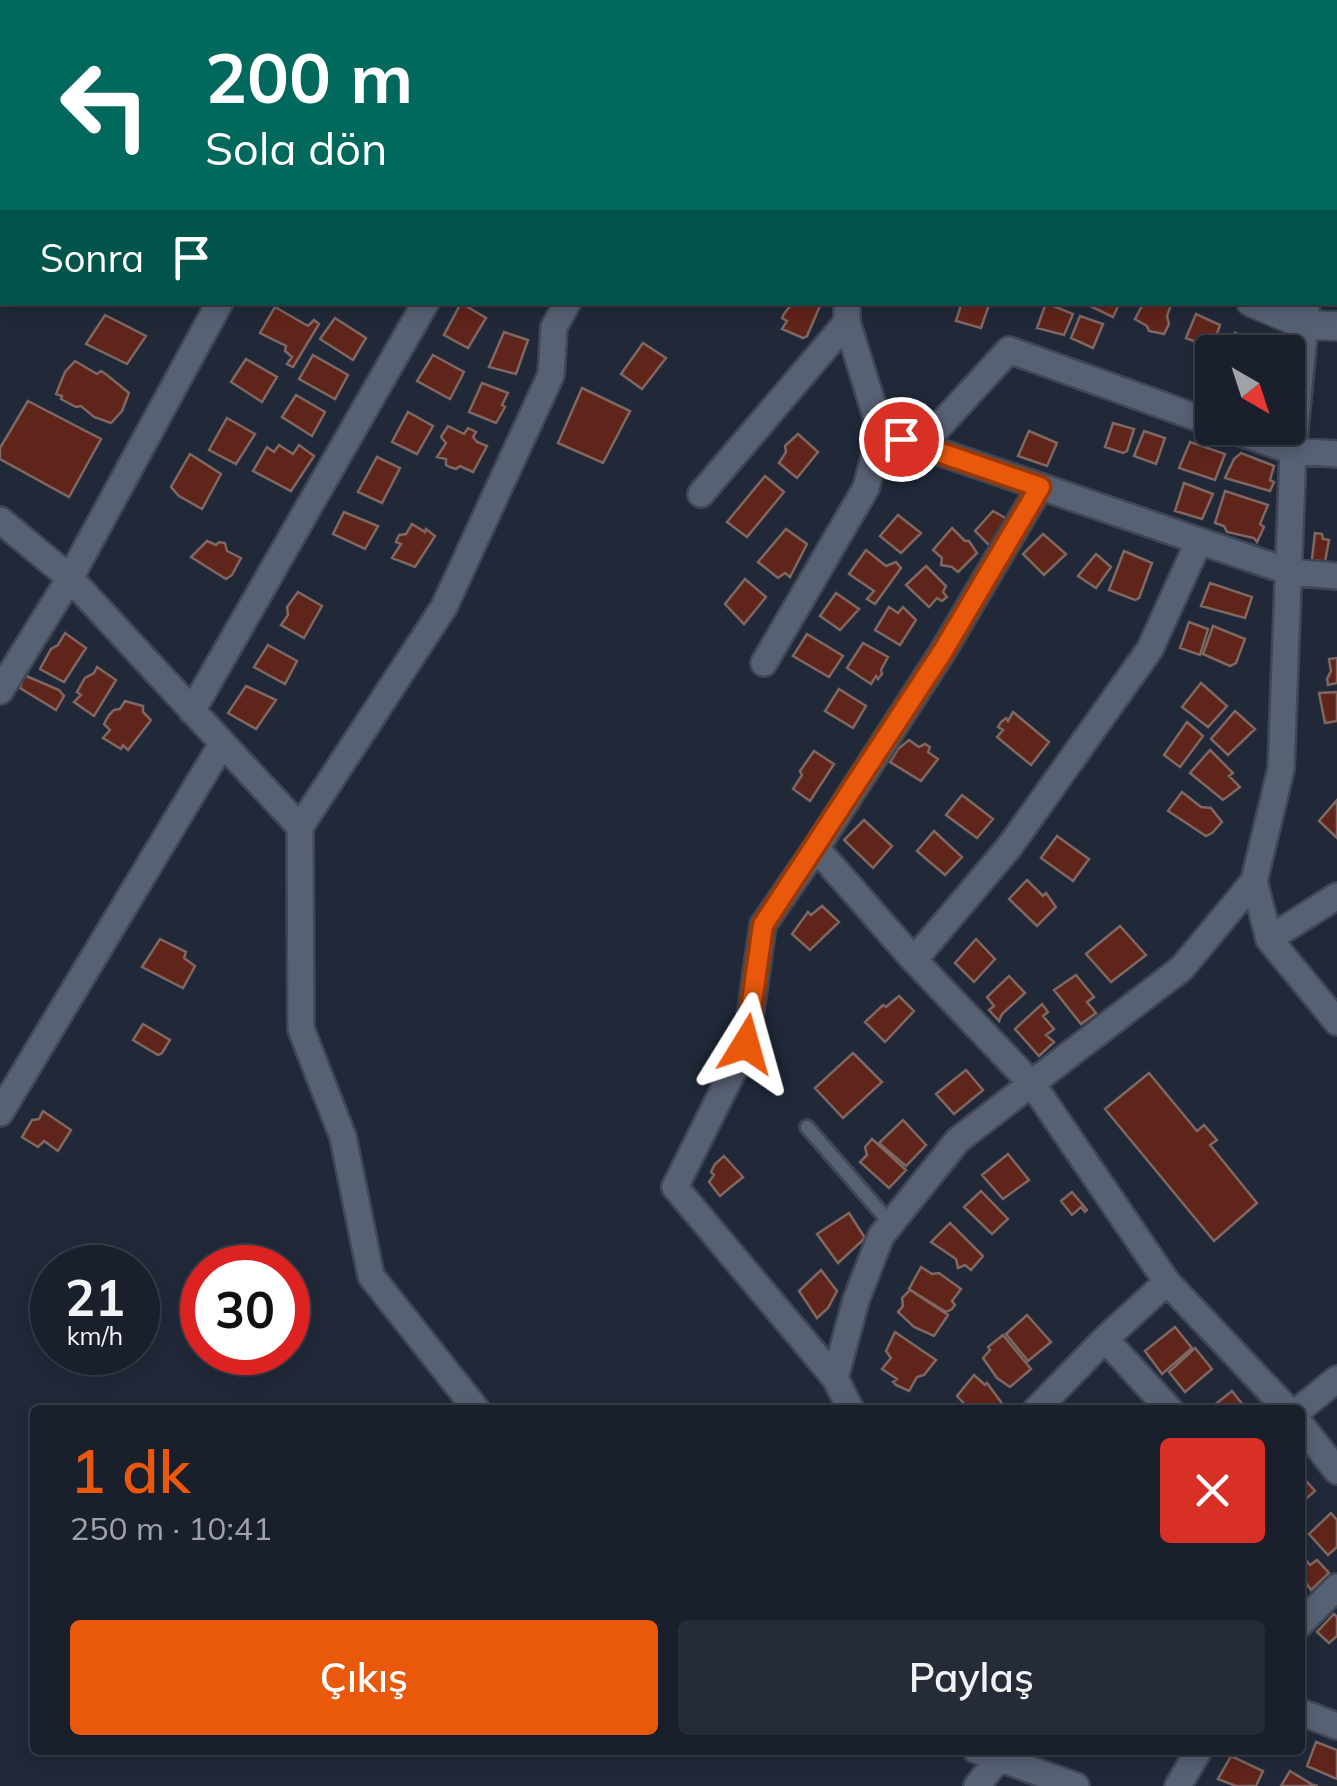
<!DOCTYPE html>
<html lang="tr">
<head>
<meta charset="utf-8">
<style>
	body { margin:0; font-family:Mulish,sans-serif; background:#262c37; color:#f1f3f6; height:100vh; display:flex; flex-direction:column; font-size:38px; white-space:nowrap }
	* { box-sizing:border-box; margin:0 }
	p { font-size:32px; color:#9fa2a9 }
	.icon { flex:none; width:55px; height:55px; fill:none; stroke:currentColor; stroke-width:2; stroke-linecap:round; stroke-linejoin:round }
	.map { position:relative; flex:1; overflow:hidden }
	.side { position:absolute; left:30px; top:1405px; width:1275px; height:350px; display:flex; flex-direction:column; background:#191f2b; border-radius:10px; box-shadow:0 5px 15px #0003,0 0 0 2px #373d47 }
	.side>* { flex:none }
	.banner { position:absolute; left:0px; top:0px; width:1338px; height:305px; box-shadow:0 5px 15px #0003,0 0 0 2px #373d47; background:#00695c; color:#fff; overflow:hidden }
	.needle { width:65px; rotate:141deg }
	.fabs { position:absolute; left:1195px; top:335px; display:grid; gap:20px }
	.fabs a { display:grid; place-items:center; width:110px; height:110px; border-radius:10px; background:#191f2b; box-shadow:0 5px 15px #0003,0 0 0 2px #373d47; font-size:50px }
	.speed { position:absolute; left:30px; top:1245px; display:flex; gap:20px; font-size:50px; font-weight:700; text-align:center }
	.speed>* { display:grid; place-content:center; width:130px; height:130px; border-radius:50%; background:#191f2b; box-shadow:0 5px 15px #0003,0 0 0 2px #373d47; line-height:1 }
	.speed small { font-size:25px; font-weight:400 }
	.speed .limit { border:15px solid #d22; background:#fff; color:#111 }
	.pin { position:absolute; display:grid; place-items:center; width:85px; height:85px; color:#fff; margin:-42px; border:5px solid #fff; border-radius:50%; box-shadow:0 2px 10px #0007 }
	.me { position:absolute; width:110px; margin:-55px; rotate:8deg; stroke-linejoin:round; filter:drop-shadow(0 0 8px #0008) }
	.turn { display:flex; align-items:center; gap:35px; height:210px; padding:0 40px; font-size:45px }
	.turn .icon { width:130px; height:130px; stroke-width:2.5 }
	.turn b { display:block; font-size:70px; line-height:85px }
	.then { display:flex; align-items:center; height:95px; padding:0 40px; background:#0003; gap:20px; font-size:38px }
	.round { display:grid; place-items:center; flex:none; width:105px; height:105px; border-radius:10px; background:#262c37 }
	.head { display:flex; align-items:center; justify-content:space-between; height:170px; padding:0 40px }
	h1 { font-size:60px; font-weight:600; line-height:75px; color:#ea580c }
	.cta { display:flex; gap:20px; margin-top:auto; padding:20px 40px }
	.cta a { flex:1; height:115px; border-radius:10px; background:#ea580c; color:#fff; font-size:40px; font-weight:600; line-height:115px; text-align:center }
	.cta a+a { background:#262c37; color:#f1f3f6 }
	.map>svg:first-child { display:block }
</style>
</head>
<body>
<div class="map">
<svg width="1337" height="1786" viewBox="0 0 1337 1786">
	<rect width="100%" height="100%" fill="#212939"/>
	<path fill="#60251a" stroke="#7f6762" stroke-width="2.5" d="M793,302H815L820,306L807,336L803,338L782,329L787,321L782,318L784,314Z
		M962,302H990L981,328L956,321Z
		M1091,302H1120L1113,317L1090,306Z
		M1144,302L1171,305L1167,316L1169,324L1164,334L1149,331L1147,326L1135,319Z
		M461,303L486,318L468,348L444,335Z
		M1046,303L1073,314L1064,335L1037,328Z
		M275,307L308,326L314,320L319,324L293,367L287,364L292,357L285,351L286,346L260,333Z
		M1196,314L1220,325L1213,345L1208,347L1186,338Z
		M105,315L146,336L127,364L86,344Z
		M1080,316L1103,324L1093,348L1071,338Z
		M335,318L366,338L353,360L320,339Z
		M504,332L528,340L516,374L489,367Z
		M1235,333L1263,344L1260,352H1228Z
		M643,343L666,358L642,389L621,374Z
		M313,355L348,375L335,399L299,379Z
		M433,355L464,372L450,399L417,381Z
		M246,359L277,377L262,402L231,382Z
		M75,361L97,374L101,371L107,375L129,393L122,411L111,423L94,417L81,406L76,407L61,399L62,396L56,394L65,372Z
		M482,383L508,393L502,405L505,407L496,423L469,412Z
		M582,388L630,411L603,463L558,443Z
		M296,395L325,412L312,436L282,417Z
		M28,401L101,439L69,497L0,459V448Z
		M408,412L433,426L417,454L392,442Z
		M227,418L255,434L236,464L209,450Z
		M1113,423L1134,429L1127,451L1123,453L1105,447Z
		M448,426L464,434L468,428L476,432L473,437L477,442L487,446L473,472L460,466L456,469L450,467L446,465V459L437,457L446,443L441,437Z
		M1029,431L1057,443L1047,466L1018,456Z
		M1144,431L1165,438L1156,464L1134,456Z
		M798,434L818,452L797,478L779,463L786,452L785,446Z
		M1190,442L1225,454L1215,480L1179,468Z
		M279,445L293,454L299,445L314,456L291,491L253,471L267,447L274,452Z
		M1241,453L1274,466L1270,480L1274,482L1270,491L1225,478L1234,459Z
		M190,454L221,474L202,509L179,496L171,487Z
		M377,457L400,468L382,503L358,492Z
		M765,476L784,492L747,537L727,522Z
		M1184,483L1213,494L1202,519L1175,511Z
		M1225,491L1268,505L1260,524L1264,527L1257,542L1254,538L1227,532L1224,526L1215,523Z
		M993,511L1014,523L989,545L975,531Z
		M344,512L378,526L365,549L333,534Z
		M898,515L921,533L901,553L880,536Z
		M412,524L425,532L426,529L435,536L415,567L392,558L401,544L396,542L399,535L406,534Z
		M952,528L965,541H969L977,553L958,572L952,567L941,565L942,558L933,550Z
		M786,529L807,544L790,577L785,573L778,578L758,562Z
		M1315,533L1322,534L1323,539L1329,540L1325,562L1312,559Z
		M1043,534L1066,554L1044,575L1023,554Z
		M207,541L216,545L219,542L225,543L227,551L241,558L232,575L226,579L191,557Z
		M866,550L886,566L896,562L901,568L875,604L867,599L874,591L849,574Z
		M1124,551L1152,563L1139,598L1135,600L1109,590Z
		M1096,554L1111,567L1096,588L1078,576Z
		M926,566L946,586L943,592L947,597L942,601L937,598L929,607L906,585Z
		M745,579L766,597L744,624L725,604Z
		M1210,583L1252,597L1245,618L1201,606Z
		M298,592L322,606L304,638L281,625L288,615L287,607Z
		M836,593L859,609L840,630L820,616Z
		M889,607L898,613L903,607L916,620L900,645L875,630Z
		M1189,622L1208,629L1200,655L1180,648Z
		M1213,626L1245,639L1236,663L1230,666L1203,654Z
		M65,633L86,648L64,682L40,669L51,649L58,645Z
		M807,634L843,656L829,677L793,656Z
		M863,643L888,657L881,670L882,674L878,679L876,676L871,684L847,668Z
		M268,645L297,661L285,684L254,667Z
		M1337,658V683L1328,685L1327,679L1331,671L1329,659Z
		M97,667L116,680L94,716L74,702L81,695L77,692L85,678L94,673Z
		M24,675L59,690L64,696L56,710L20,688Z
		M1201,683L1227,706L1208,727L1182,707Z
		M246,686L276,700L256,729L228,713Z
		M839,689L866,706L853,728L825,711Z
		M1337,692V721L1325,723L1319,693Z
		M125,701L143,706V712L151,720L128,750L123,745L121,749L103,738L110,730L104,724L109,715L114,710L120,709Z
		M1235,711L1255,729L1228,755L1211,739Z
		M1013,712L1049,742L1031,765L997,737L1003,730L998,727L1001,722L1006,718L1008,721Z
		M1187,722L1203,736L1180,767L1164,755Z
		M909,740L919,747L925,744L930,747L928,752L938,759L921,781L890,762L898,749Z
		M1210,750L1233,773L1229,776L1240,787L1223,800L1190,773Z
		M814,751L834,764L810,801L793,789L802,775L800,771Z
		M1182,792L1201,807L1211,808L1222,822L1212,833L1206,836L1168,811Z
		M962,795L993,819L977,838L946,815Z
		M1337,800V838L1319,821Z
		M864,820L892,846L873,868L844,840Z
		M934,831L962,857L945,875L917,851Z
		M1057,836L1089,859L1073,881L1041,858Z
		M1027,880L1043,896L1046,893L1056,907L1037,926L1009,899Z
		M822,906L839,922L810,950L792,934L808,912L811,915Z
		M1120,926L1146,955L1111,982L1086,954Z
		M160,939L186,952L184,958L195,966L183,988L142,967Z
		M976,939L995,959L974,982L955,963Z
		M1076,975L1094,997L1087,1002L1096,1013L1081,1024L1054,990Z
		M1009,976L1025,993L1002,1014L999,1021L989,1010L994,1006L987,997Z
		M899,996L914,1011L885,1042L865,1022L883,1005L886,1007Z
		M1042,1004L1048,1012L1043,1016L1054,1029L1046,1035L1054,1042L1039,1056L1015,1029Z
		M143,1024L170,1040L162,1053L158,1055L133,1040Z
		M853,1053L882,1082L843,1118L815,1088Z
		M966,1070L983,1090L954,1114L936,1094Z
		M1149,1073L1197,1131L1204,1125L1217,1140L1210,1145L1257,1203L1214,1241L1105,1109Z
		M43,1111L71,1130L58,1151L44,1141L38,1147L22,1137L32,1120L39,1119Z
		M903,1120L926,1145L906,1166L879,1143Z
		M872,1139L906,1170L889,1188L860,1162L867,1155L865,1147Z
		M1008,1154L1029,1180L1003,1199L982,1175Z
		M724,1156L743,1177L720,1196L709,1182L714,1175L711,1172L715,1164Z
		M981,1191L1008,1219L992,1234L964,1207Z
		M1072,1192L1087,1210L1085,1212L1081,1207L1072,1215L1061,1201Z
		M849,1213L865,1238L838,1263L817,1234Z
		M950,1223L983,1256L971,1270L965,1265L958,1268L956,1259L931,1242Z
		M921,1267L932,1274L939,1273L961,1289L952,1301L955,1305L952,1309L946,1312L909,1289Z
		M821,1270L837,1291L828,1308L817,1318L799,1291Z
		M910,1290L948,1315L934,1336L914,1327L898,1312L903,1306L902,1298Z
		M1027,1315L1051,1342L1028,1361L1006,1334Z
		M1175,1327L1192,1348L1162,1374L1145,1351Z
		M895,1332L936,1360L924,1375L917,1377L909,1391L896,1385L893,1382L897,1379L882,1369L891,1358L886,1351Z
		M1003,1335L1031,1369L1010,1387L997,1378L983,1358L990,1350L988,1347Z
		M1195,1348L1212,1369L1185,1392L1169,1372Z
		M974,1375L985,1385L987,1383L1004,1406L999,1410H970L957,1396Z
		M1232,1391L1247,1410H1208Z
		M1300,1474L1315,1491L1300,1504Z
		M1331,1513L1337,1520V1547L1328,1555L1309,1534Z
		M1300,1553L1310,1565L1317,1560L1329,1573L1311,1590L1306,1583L1300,1588Z
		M1334,1614L1337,1617V1636L1329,1643L1317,1632Z
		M1316,1742L1337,1750V1779L1307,1766Z
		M1231,1756L1263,1771L1256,1786H1236L1218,1779Z
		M1290,1771L1313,1785L1318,1786H1281Z"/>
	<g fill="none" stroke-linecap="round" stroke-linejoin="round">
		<defs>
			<path id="service" d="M807,1127L891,1224"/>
			<path id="minor" d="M1044,0L1053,2
				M425,2L426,0
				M575,2L576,0
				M894,2L895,0
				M1332,2L1333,0
				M0,81L2,83
				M1335,107H1337
				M847,302V322L881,432L1290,572L1337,576
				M1227,428L1293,451L1337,454
				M921,446L1009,350L1212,423
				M1040,487L943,651L816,848L914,960L1033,1085L1167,1282L1288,1410
				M701,494L847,322
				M0,520L70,578L300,827L444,607L551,375L554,327L568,302
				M764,663L866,488L881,432
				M0,691L70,578L220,302
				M192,711L426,302
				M300,827L301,1029L343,1137L371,1276L477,1410
				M816,848L763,925L746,1045L675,1187L835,1378
				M1254,881L1269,939L1337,1022
				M1269,939L1337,896
				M914,960L1010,846L1150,649L1199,541
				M0,1113L222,744
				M1105,1339L1170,1410
				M851,1410L835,1378L856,1300L881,1236L958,1140L1182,968L1254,881L1281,769L1293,451L1307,302
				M1036,1410L1105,1339L1167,1282
				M1299,1410L1337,1379
				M1300,1424L1337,1471
				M1300,1624L1337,1587
				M1300,1712L1337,1726
				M976,1750L1076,1786
				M977,1786L1005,1750
				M1178,1786L1199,1750"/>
			<path id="tertiary" d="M1251,302L1305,325L1337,326"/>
			<path id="primary" d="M186,2L188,0
				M0,285L2,281"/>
		</defs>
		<use href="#service" stroke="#404654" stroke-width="18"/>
		<use href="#minor" stroke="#404654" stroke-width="30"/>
		<use href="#tertiary" stroke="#404654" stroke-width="32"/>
		<use href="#primary" stroke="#404654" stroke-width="32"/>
		<use href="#service" stroke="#576174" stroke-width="12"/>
		<use href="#minor" stroke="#576174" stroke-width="25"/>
		<use href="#tertiary" stroke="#576174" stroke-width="28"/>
		<use href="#primary" stroke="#9d8752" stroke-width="28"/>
	</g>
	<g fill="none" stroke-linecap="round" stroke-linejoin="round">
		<defs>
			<path id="route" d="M746,1044L763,925L943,651L1040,487L901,439"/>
		</defs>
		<use href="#route" stroke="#983908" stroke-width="25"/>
		<use href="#route" stroke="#ea580c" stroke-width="18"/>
	</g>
</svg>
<div class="fabs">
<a><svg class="needle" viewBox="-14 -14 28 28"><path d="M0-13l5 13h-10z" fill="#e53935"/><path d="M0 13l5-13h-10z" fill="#9fa2a9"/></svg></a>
</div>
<div class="speed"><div>21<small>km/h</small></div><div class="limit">30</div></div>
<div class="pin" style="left:901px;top:439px;background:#d93025"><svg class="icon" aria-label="arrive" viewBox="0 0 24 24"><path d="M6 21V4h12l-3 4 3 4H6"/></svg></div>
<svg class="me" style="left:746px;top:1044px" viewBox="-20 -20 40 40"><path d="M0-17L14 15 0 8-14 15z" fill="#ea580c" stroke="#fff" stroke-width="4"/></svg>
<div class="banner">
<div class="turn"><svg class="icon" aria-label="left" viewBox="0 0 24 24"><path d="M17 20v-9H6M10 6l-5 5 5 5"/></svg><div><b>200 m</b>Sola dön</div></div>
<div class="then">Sonra<svg class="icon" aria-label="arrive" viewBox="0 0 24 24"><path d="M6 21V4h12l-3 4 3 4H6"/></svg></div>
</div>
<section class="side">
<div class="head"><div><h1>1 dk</h1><p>250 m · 10:41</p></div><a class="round" style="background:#d93025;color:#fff"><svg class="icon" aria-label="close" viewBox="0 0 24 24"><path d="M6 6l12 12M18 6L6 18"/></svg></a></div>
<div class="cta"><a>Çıkış</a><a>Paylaş</a></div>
</section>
</div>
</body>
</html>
